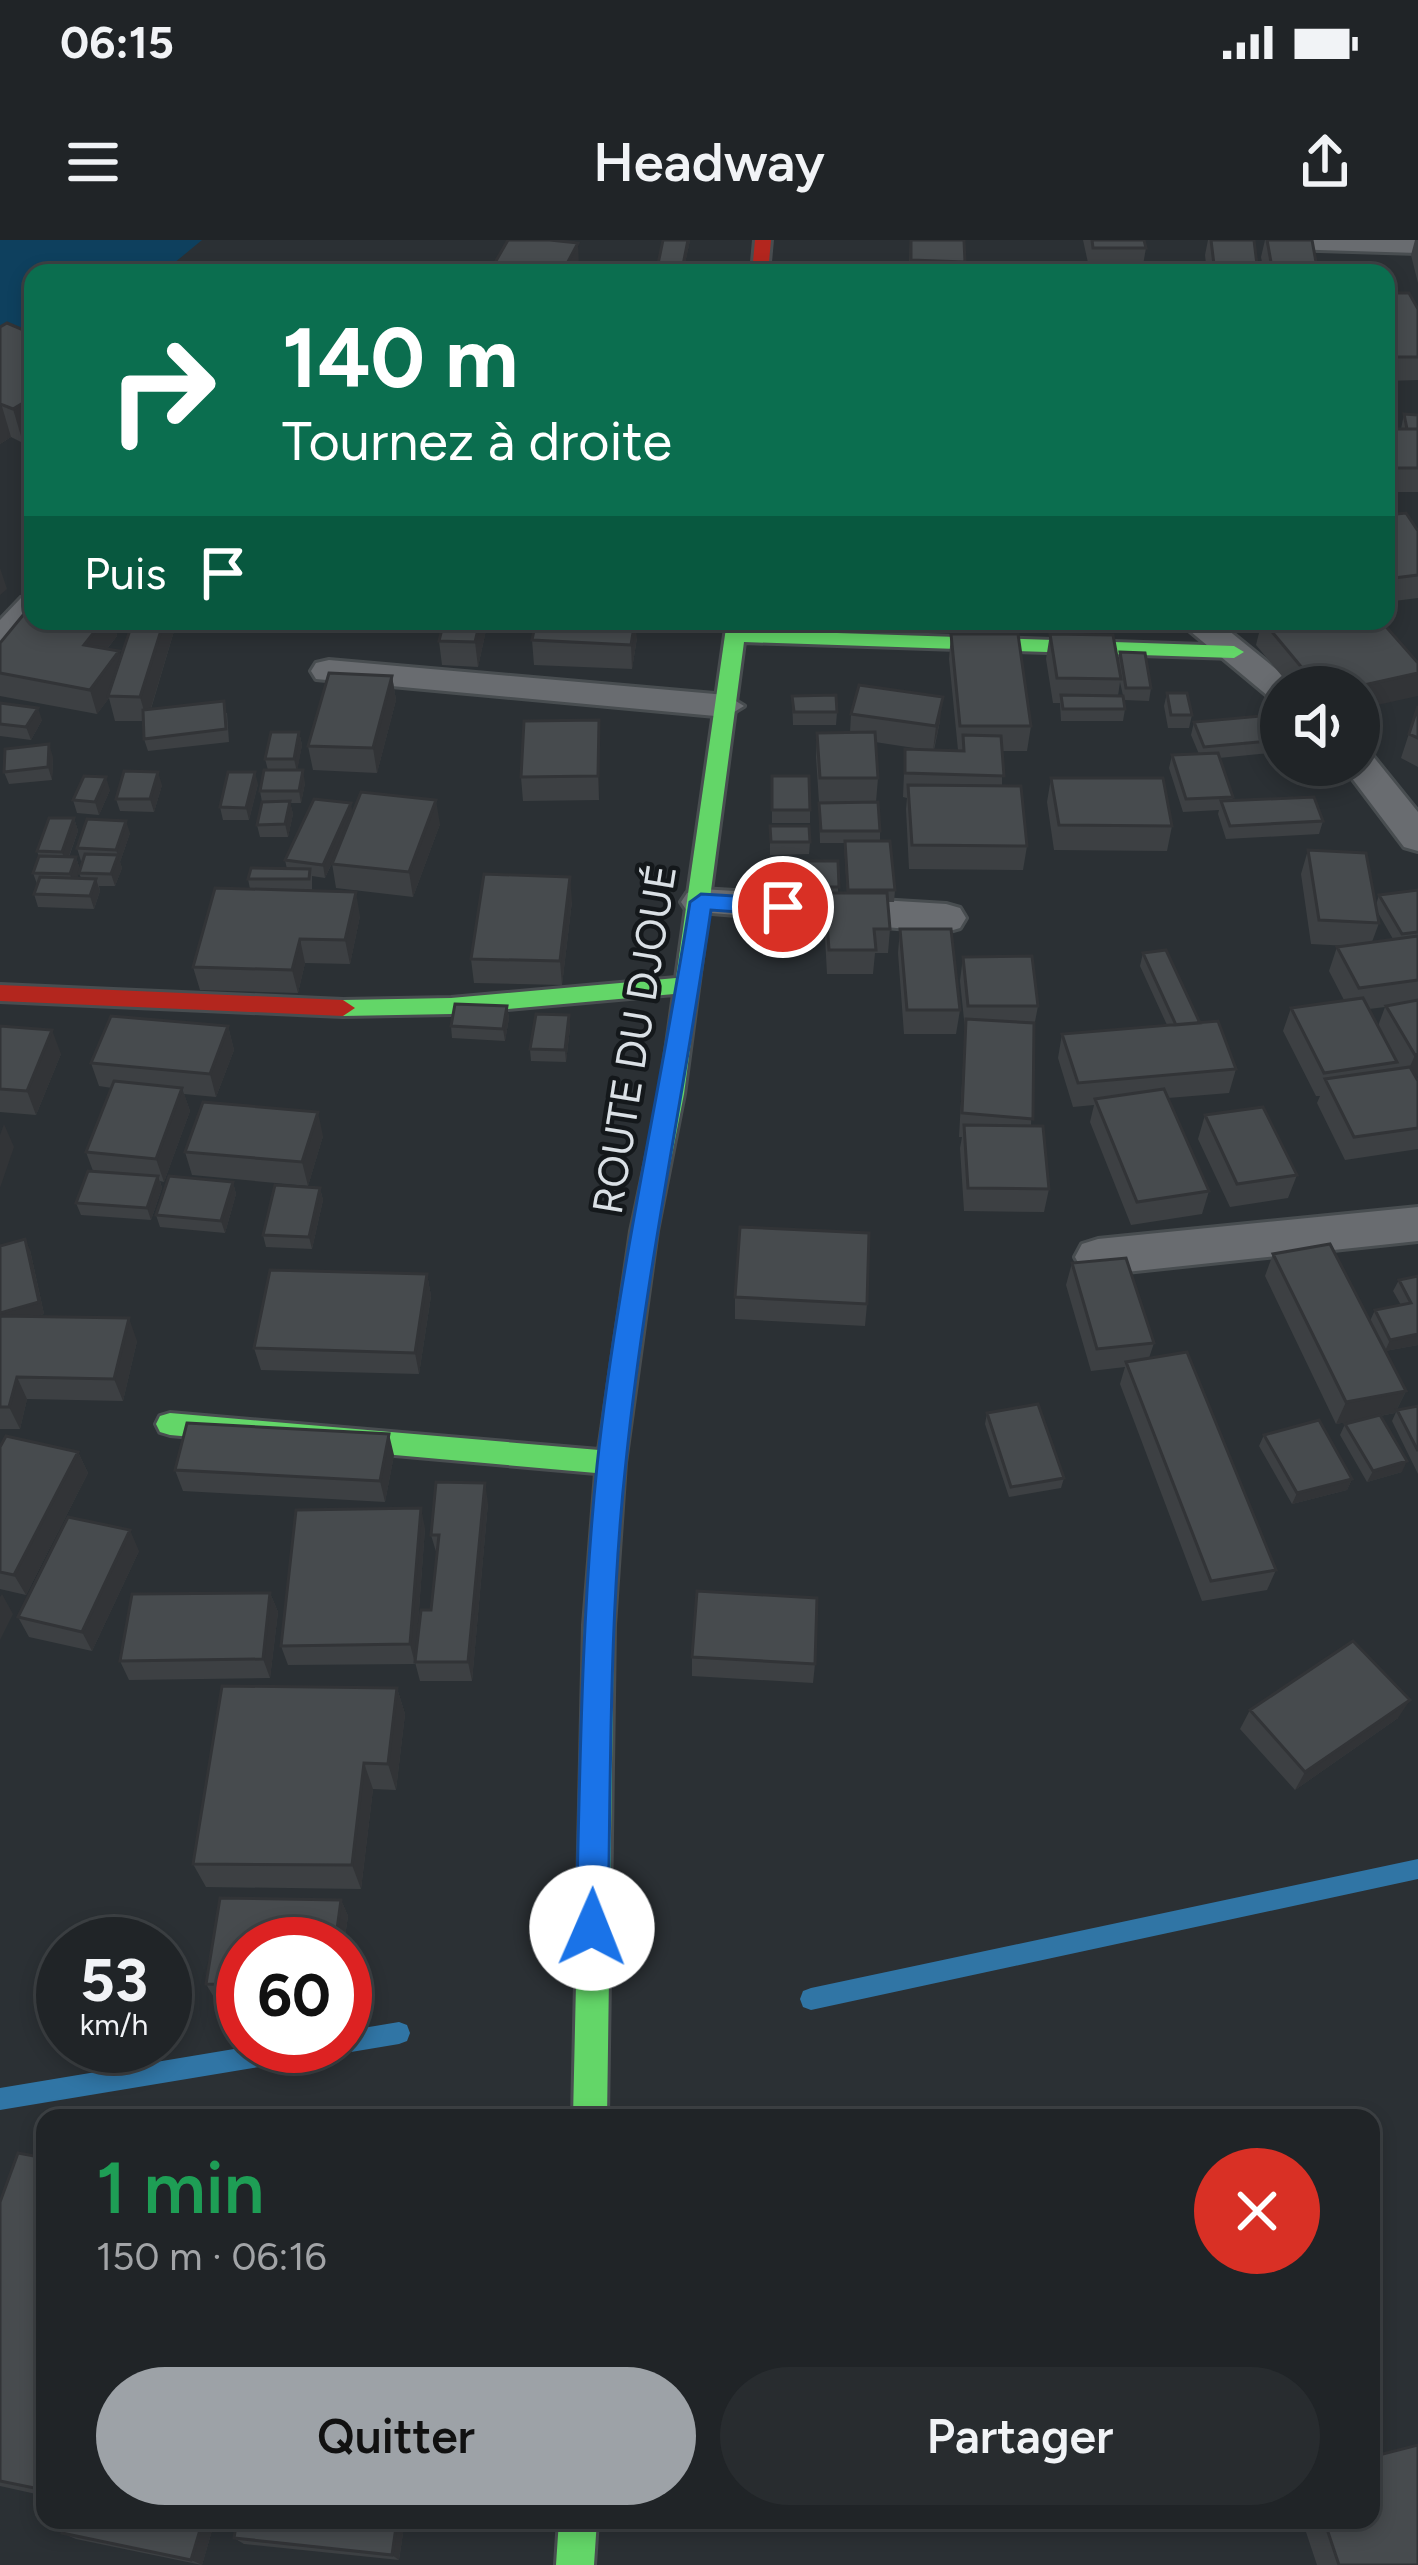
<!DOCTYPE html>
<html lang="fr">
<head>
<meta charset="utf-8">
<style>
	body { margin:0; font-family:Figtree,sans-serif; background:#282c2f; color:#f1f3f6; height:100vh; display:flex; flex-direction:column; font-size:45px; white-space:nowrap }
	* { box-sizing:border-box; margin:0 }
	p { font-size:39px; color:#a2a4a7 }
	.icon { flex:none; width:66px; height:66px; fill:none; stroke:currentColor; stroke-width:2; stroke-linecap:round; stroke-linejoin:round }
	.map { position:relative; flex:1; overflow:hidden }
	.sheet { position:absolute; left:36px; top:1869px; width:1344px; height:420px; display:flex; flex-direction:column; background:#202427; border-radius:24px; box-shadow:0 6px 18px #0003,0 0 0 3px #3d4144 }
	.sheet>* { flex:none }
	.top-card { position:absolute; left:24px; top:24px; width:1371px; height:366px; border-radius:24px; box-shadow:0 6px 18px #0003,0 0 0 3px #3d4144; background:#0b6e4f; color:#fff; overflow:hidden }
	.fabs { position:absolute; left:1260px; top:426px; display:grid; gap:24px }
	.fabs a { display:grid; place-items:center; width:120px; height:120px; border-radius:50%; background:#202427; box-shadow:0 6px 18px #0003,0 0 0 3px #3d4144; font-size:60px }
	.speed { position:absolute; left:36px; top:1677px; display:flex; gap:24px; font-size:60px; font-weight:700; text-align:center }
	.speed>* { display:grid; place-content:center; width:156px; height:156px; border-radius:50%; background:#202427; box-shadow:0 6px 18px #0003,0 0 0 3px #3d4144; line-height:1 }
	.speed small { font-size:30px; font-weight:400 }
	.speed .limit { border:18px solid #d22; background:#fff; color:#111 }
	.pin { position:absolute; display:grid; place-items:center; width:102px; height:102px; color:#fff; margin:-51px; border:6px solid #fff; border-radius:50%; box-shadow:0 3px 12px #0007 }
	.me { position:absolute; width:132px; margin:-66px; rotate:1deg; stroke-linejoin:round; filter:drop-shadow(0 0 9px #0008) }
	.turn { display:flex; align-items:center; gap:42px; height:252px; padding:0 60px; font-size:54px }
	.turn .icon { width:156px; height:156px; stroke-width:2.5 }
	.turn b { display:block; font-size:84px; line-height:102px }
	.then { display:flex; align-items:center; height:114px; padding:0 60px; background:#0003; gap:24px; font-size:45px }
	.round { display:grid; place-items:center; flex:none; width:126px; height:126px; border-radius:63px; background:#282c2f }
	.summary { display:flex; align-items:center; justify-content:space-between; height:204px; padding:0 60px }
	h1 { font-size:72px; font-weight:600; line-height:90px; color:#1e9e55 }
	.cta { display:flex; gap:24px; margin-top:auto; padding:24px 60px }
	.cta a { flex:1; height:138px; border-radius:72px; background:#9da2a7; color:#111; font-size:48px; font-weight:600; line-height:138px; text-align:center }
	.cta a+a { background:#282c2f; color:#f1f3f6 }
	.status { display:flex; justify-content:space-between; align-items:center; height:84px; padding:0 60px; background:#202427; direction:ltr }
	.status svg { height:33px; fill:currentColor }
	header { display:flex; justify-content:space-between; align-items:center; height:156px; padding:0 60px; background:#202427; font-size:54px; font-weight:600 }
	.map>svg:first-child { display:block }
</style>
</head>
<body>
<div class="status"><b>06:15</b><svg viewBox="0 0 49 12"><path d="M0 12V9h3v3zM5 12V6h3v6zM10 12V3h3v9zM15 12V0h3v12zM26 1h20v11H26zM47 4h2v5h-2z"/></svg></div>
<header><svg class="icon" aria-label="menu" viewBox="0 0 24 24"><path d="M4 6h16M4 12h16M4 18h16"/></svg>Headway<svg class="icon" aria-label="share" viewBox="0 0 24 24"><path d="M12 15V3M7 8l5-5 5 5M5 13v7h14v-7"/></svg></header>
<div class="map">
<svg width="1418" height="2325" viewBox="0 0 1418 2325">
	<rect width="100%" height="100%" fill="#2b3034"/>
	<path fill="#0e405e" d="M0,0H202L162,33H33V95L0,110Z"/>
	<g fill="none" stroke-linecap="round" stroke-linejoin="round">
		<path fill="#3075a5" fill-rule="evenodd" d="M1418,1619V1639L811,1770L803,1767L800,1759L803,1751L811,1748Z
			M399,1782L407,1785L410,1793L407,1801L399,1804L345,1813L336,1806H345V1791Z
			M252,1806H330L327,1814L319,1817L0,1870V1848Z"/>
		<defs>
			<path id="street" d="M1272,0H1418V13L1286,9Z
				M33,355V381H37L12,408L0,412V380L21,358Z
				M1178,381H1217L1298,447H1281V459L1268,456Z
				M329,420L726,455L744,466L726,477L316,439L311,431L316,423Z
				M1359,511L1372,515L1418,572V611L1404,607L1342,525H1359Z
				M701,649L946,664L960,668L966,678L960,688L946,692L687,671L681,662L687,653Z
				M1418,967V1001L1098,1035L1082,1030L1075,1017L1082,1004L1098,999Z"/>
			<path id="fast" d="M727,381H747L746,390L1234,406L1244,412L1234,418L744,402L684,854L657,991L625,1223L614,1385L607,1878H573L584,1385L596,1233L170,1195L160,1192L156,1184L160,1176L170,1173L599,1210L631,991L660,854L674,754L451,774L343,776L331,768L343,760L451,758L676,738Z
				M559,2280H597L594,2325H556Z"/>
			<path id="jam" d="M755,0H771L768,33H752Z
				M0,745L343,760L355,768L343,776L0,761Z"/>
		</defs>
		<use href="#street" stroke="#484d50" stroke-width="6"/>
		<use href="#fast" stroke="#484d50" stroke-width="6"/>
		<use href="#jam" stroke="#484d50" stroke-width="6"/>
		<use href="#street" fill="#696c70" fill-rule="evenodd"/>
		<use href="#fast" fill="#63d668" fill-rule="evenodd"/>
		<use href="#jam" fill="#b3261e" fill-rule="evenodd"/>
	</g>
	<path fill="#3d4043" fill-rule="evenodd" d="M690,0L683,33H658V24Z
		M910,0H964V31L967,33H909Z
		M1083,0H1144L1146,8L1143,25L1181,33L1090,32Z
		M1208,0H1254L1258,33H1207L1205,15Z
		M1265,0H1312L1318,33H1264L1261,17Z
		M1415,0H1418V43L1411,15Z
		M1386,53L1418,69V140L1386,141Z
		M0,87L23,203L11,197L0,204Z
		M1404,174L1418,175V252H1386V189H1401Z
		M1386,275L1418,291V358L1386,362Z
		M33,381H113L117,396L107,409L119,411L120,418L177,381L151,469L227,473L229,502L148,511L144,499V481H115L109,458L97,474L0,456V403Z
		M444,381H488L478,427L442,425L439,401Z
		M812,381H856V383Z
		M1262,381L1418,423V456L1359,447H1291L1256,405Z
		M951,394L1031,486L1027,511H1002V546L1027,606L1023,630L909,629L906,569L907,558L903,557L905,509L927,510L875,502L878,538L876,562H819L816,517L817,493H850L851,474L940,481L934,510H958L949,419Z
		M1050,394L1118,422L1120,412L1151,448L1149,461L1124,460L1120,442L1118,456L1125,469L1123,481H1061L1060,463H1053L1046,419Z
		M637,398L632,429L534,425L532,400Z
		M392,436L396,460L377,533L313,530L308,506Z
		M1167,453L1192,475L1189,488H1168L1164,466Z
		M792,456L837,472L836,485H793Z
		M0,463L42,480L31,500L0,496Z
		M1418,466V527L1401,518Z
		M599,480V560L523,561L521,537Z
		M1194,482L1281,491V512L1219,518L1233,557L1232,561L1323,581L1319,594L1226,599L1218,574L1219,570L1183,572L1169,528L1172,515L1199,514L1191,495Z
		M299,492L302,505L297,530L305,543L301,563H290L293,574L288,597H260L257,585L262,562L260,551L268,530L265,519Z
		M53,517L52,540L9,544L4,532Z
		M772,536L810,570V583H772Z
		M1051,538L1172,586L1167,611L1054,610L1047,562Z
		M258,544L249,580H223L220,567Z
		M162,545L154,572L120,571L116,559Z
		M110,550L99,575L77,573L73,560Z
		M819,563L880,591V601L895,650L894,662H888L890,689L888,713H875L873,734H827L824,678L825,659H763L762,621H838V653H847L844,603H820Z
		M352,572L440,584L413,657L336,648L332,623L325,638L312,636V650L360,676L350,724L305,723L298,753L200,750L193,727L250,649L248,639L287,629L285,620Z
		M74,578L78,591L69,617H76L80,630L77,638H81L79,633L83,621H81L77,608L130,593L120,622L122,628L115,646H99L100,651L94,669L38,667L34,654L37,644L33,633L39,617L37,611Z
		M770,586L810,602L809,614L770,615Z
		M1308,610L1376,665L1379,655L1418,650V836L1416,837L1418,841V909L1345,920L1317,863L1320,856H1316L1283,791L1291,768L1344,760L1329,731L1337,707L1348,706L1311,704L1301,634ZM1377,671L1393,699L1372,702L1379,683ZM1385,767L1378,786L1369,769Z
		M572,661L562,745L474,743L471,719Z
		M900,689L960,770L956,794H904L898,713Z
		M1143,713L1236,829L1229,853L1168,858L1209,951L1202,974L1131,985L1090,882L1094,865L1073,867L1058,818L1062,794L1167,785L1140,726Z
		M963,717L1038,766L1034,787L1031,886L1049,949L1044,972L964,971L960,908L962,897H959L965,789L960,741Z
		M507,766L509,778L505,801L452,798L451,786Z
		M569,775L570,788L566,822L531,821L530,809Z
		M0,786L61,814L36,875L0,872Z
		M228,786L234,810L216,857L184,854L190,871L164,942L160,941L162,948L151,980L81,975L76,963L93,931L86,912L112,848L99,846L91,823Z
		M1205,875L1297,935L1288,958L1230,967L1198,899Z
		M323,896L308,946L192,935L185,912Z
		M233,942L236,954L225,993L160,987L156,975Z
		M320,948L323,960L312,1009L266,1007L263,995Z
		M0,1006L30,1010L44,1074L33,1077L137,1101L123,1161L27,1159L20,1189H0Z
		M1273,1014L1370,1081L1375,1070L1401,1065L1393,1051L1399,1040L1418,1036V1105L1385,1111L1406,1151L1395,1173L1380,1176L1402,1232L1367,1242L1340,1195L1345,1184L1374,1177L1336,1184L1265,1036Z
		M1072,1023L1154,1103L1149,1118L1276,1330L1267,1350L1202,1361L1120,1144L1125,1127L1091,1131L1066,1045Z
		M427,1034L431,1056L419,1134L261,1130L254,1108Z
		M735,1057L867,1064L865,1086L735,1079Z
		M1418,1166V1234L1392,1181L1397,1170Z
		M987,1173L1064,1238L1061,1248L1009,1257L985,1184Z
		M1264,1195L1352,1239L1347,1250L1292,1264L1259,1206Z
		M0,1207L78,1212L88,1233L26,1355L0,1349Z
		M394,1215L385,1262L183,1251L175,1230Z
		M488,1263L472,1441H420L415,1422L431,1370L437,1315L431,1295Z
		M425,1288L415,1424L288,1425L281,1406Z
		M139,1311L92,1411L29,1397L18,1377Z
		M270,1353L278,1372L270,1438L129,1440L120,1421Z
		M692,1417L815,1424L813,1443L692,1436Z
		M397,1448L405,1474L396,1550L373,1549L361,1649L206,1647L193,1624Z
		M1250,1470L1398,1478L1295,1550L1240,1489Z
		M220,1658L341,1660L348,1676L344,1704H243V1760L215,1759L206,1744Z
		M45,1918V2256L0,2246V1962Z
		M66,2280H215L202,2325L76,2299L62,2293Z
		M405,2280L399,2320L244,2304L234,2298Z
		M1302,2280H1371L1418,2325H1317Z"/>
	<path fill="#323437" d="M688,0H690L683,33V25Z
		M578,3L579,26L576,33H562Z
		M33,157V197L23,203L13,169Z
		M1,163L11,197L0,204V164Z
		M0,328L7,349L0,355Z
		M103,381H113L117,396L91,429L84,405Z
		M164,381H177L147,481L140,457Z
		M480,381H488L478,427L475,402Z
		M635,381L637,398L632,429L631,405Z
		M119,411L125,436L108,456L109,458L97,474L90,450Z
		M1418,433V456L1359,469V447Z
		M392,436L396,460L377,533L373,508Z
		M943,457L940,481L933,511L936,486Z
		M38,468L42,480L31,500L26,487Z
		M599,480L600,504L599,560L598,536Z
		M299,492L302,505L297,532L294,519Z
		M49,504L53,517L52,540L48,527Z
		M303,530L305,543L301,563L299,551Z
		M158,532L162,545L154,572L150,559Z
		M255,532L258,544L249,580L246,568Z
		M106,537L110,550L99,575L95,562Z
		M436,560L440,584L413,657L409,632Z
		M290,561L293,574L288,597L285,584Z
		M351,563L353,576L325,638L323,625Z
		M74,578L78,591L66,624L62,612Z
		M126,581L130,593L120,622L116,610Z
		M118,615L122,628L115,646L111,634Z
		M76,617L80,630L74,647L70,634Z
		M570,637L572,661L562,745L560,721Z
		M96,639L100,651L94,669L90,656Z
		M356,652L360,676L350,724L345,700Z
		M300,699L305,723L298,753L292,730Z
		M507,766L509,778L505,801L503,789Z
		M569,775L570,788L566,822L565,810Z
		M228,786L234,810L216,857L210,834Z
		M52,790L61,814L36,875L27,851Z
		M1418,814V836L1405,838L1415,815Z
		M182,848L190,871L164,942L156,919Z
		M318,872L323,896L308,946L302,922Z
		M4,884L14,907L0,948V895Z
		M158,936L162,948L151,980L147,968Z
		M233,942L236,954L225,993L221,981Z
		M320,948L323,960L312,1009L309,997Z
		M25,999L30,1010L44,1074L0,1086V1073Z
		M427,1034L431,1056L419,1134L415,1113Z
		M129,1078L137,1101L123,1161L114,1139Z
		M1418,1094V1105L1385,1111L1390,1100Z
		M17,1137L27,1159L20,1189L9,1167Z
		M1406,1151L1395,1173L1336,1184L1346,1162Z
		M389,1194L394,1215L385,1262L380,1241Z
		M78,1212L88,1233L26,1355L14,1335Z
		M1407,1221L1402,1232L1367,1242L1373,1231Z
		M1352,1239L1347,1250L1292,1264L1297,1253Z
		M485,1243L488,1263L472,1441L468,1422Z
		M421,1268L425,1288L415,1424L410,1404Z
		M130,1290L139,1311L92,1411L82,1392Z
		M270,1353L278,1372L270,1438L263,1419Z
		M2,1354L13,1374L0,1400V1357Z
		M397,1448L405,1474L396,1550L388,1524Z
		M1410,1460L1398,1478L1295,1550L1305,1532Z
		M364,1523L373,1549L361,1649L352,1625Z
		M341,1660L348,1676L344,1704H335Z
		M203,2280H215L202,2325L191,2320Z
		M397,2280H405L399,2320L392,2315Z"/>
	<path fill="#474b4e" stroke="#323437" stroke-width="3" d="M508,0H550L578,3L562,33H489Z
		M663,0H688L683,25L658,24Z
		M911,0H964L965,22L911,20Z
		M1092,0H1144L1146,8H1093Z
		M1211,0H1254L1258,33H1215Z
		M1267,0H1312L1318,33H1273Z
		M1101,25H1179L1181,33H1103Z
		M915,29L967,31V33H915Z
		M1386,53H1409L1418,69V117H1386Z
		M7,83L33,94V157L13,169L0,164V87Z
		M1404,174L1418,175V189H1407Z
		M1386,189H1418V228H1387Z
		M1406,273L1418,291V335L1386,339V275Z
		M33,363V381H103L84,405L119,411L90,450L0,433V403Z
		M133,381H164L140,457L108,456Z
		M444,381H480L475,402L439,401Z
		M536,381H635L631,405L532,400Z
		M1263,381H1381L1418,423V433L1355,447H1318Z
		M951,394H1018L1031,486H960Z
		M1050,394L1113,395L1121,439L1057,438Z
		M1120,412L1145,413L1151,448H1126Z
		M329,433L392,436L373,508L308,506Z
		M859,445L943,457L936,486L851,474Z
		M1167,453H1187L1192,475H1171Z
		M836,455L837,472H794L792,456Z
		M1061,455L1123,456L1125,469H1063Z
		M224,461L226,489L144,499L143,470Z
		M0,463L38,468L26,487L0,484Z
		M1418,466V498L1409,494Z
		M1273,475L1281,491V500L1204,507L1194,482Z
		M599,480L598,536L521,537L524,481Z
		M271,492H299L294,519H265Z
		M875,492L878,538H820L817,493Z
		M963,495L1001,496L1004,536L905,533V509L964,511Z
		M49,504L48,527L4,532L5,509Z
		M1218,513L1233,557L1186,559L1172,515Z
		M264,530H303L299,551H260Z
		M124,531L158,532L150,559H116Z
		M228,532H255L246,568L220,567Z
		M84,536L106,537L95,562L73,560Z
		M772,536H809L810,570H772Z
		M1051,538H1163L1172,586L1059,585Z
		M908,545L1021,546L1027,606L912,605Z
		M361,552L436,560L409,632L332,624Z
		M1314,557L1323,581L1230,586L1221,561Z
		M314,559L351,563L323,625L285,620Z
		M290,561L285,584L257,585L262,562Z
		M878,562L880,591H821L819,563Z
		M49,578H74L62,612L37,611Z
		M87,579L126,581L116,610L77,608Z
		M770,586H809L810,602H771Z
		M845,601H890L895,650H848Z
		M1308,610L1366,613L1379,683L1319,680Z
		M85,614L118,615L111,634L79,633Z
		M39,616L76,617L70,634L33,633Z
		M762,621H838L839,647H763Z
		M251,628L310,629L309,639H248Z
		M484,634L570,637L560,721L471,719Z
		M40,637L96,639L90,656L34,654Z
		M215,648L356,652L345,700L300,699L292,730L193,727Z
		M1418,650V692L1402,694L1379,655Z
		M825,653H887L890,689H874L876,710H829Z
		M900,689H951L960,770H907Z
		M1418,696V740L1359,748L1337,707Z
		M1166,710L1200,783L1176,785L1143,713Z
		M1032,716L1038,766H968L963,717Z
		M1363,758L1397,822L1324,833L1291,768Z
		M1418,760V814L1415,815L1386,766Z
		M455,764L507,766L503,789L451,786Z
		M536,774L569,775L565,810L530,809Z
		M111,776L228,786L210,834L91,823Z
		M966,779L1034,783L1033,879L962,873Z
		M1218,781L1236,829L1078,843L1062,794Z
		M0,786L52,790L27,851L0,849Z
		M1410,827L1418,841V888L1354,897L1325,839Z
		M114,841L182,848L156,919L86,912Z
		M1164,849L1209,951L1137,962L1095,859Z
		M203,862L318,872L302,922L185,912Z
		M1263,867L1297,935L1237,944L1205,875Z
		M964,885L1043,886L1049,949L968,948Z
		M88,931L158,936L147,968L76,963Z
		M169,936L233,942L221,981L156,975Z
		M275,945L320,948L309,997L263,995Z
		M740,987L869,993L867,1064L735,1057Z
		M25,999L39,1062L0,1073V1006Z
		M1330,1004L1406,1151L1346,1162L1273,1014Z
		M1126,1018L1154,1103L1097,1109L1072,1023Z
		M270,1030L427,1034L415,1113L254,1108Z
		M1418,1036V1094L1390,1100L1375,1070L1411,1063L1399,1040Z
		M0,1076L129,1078L114,1139L17,1137L9,1167H0Z
		M1187,1112L1276,1330L1211,1341L1126,1122Z
		M1038,1164L1064,1238L1011,1247L987,1173Z
		M1418,1166V1211L1397,1170Z
		M1380,1175L1407,1221L1373,1231L1345,1184Z
		M1319,1180L1352,1239L1297,1253L1264,1195Z
		M187,1183L389,1194L380,1241L175,1230Z
		M6,1196L78,1212L14,1335L0,1332V1207Z
		M436,1242L485,1243L468,1422H415L421,1370H431L439,1295H431Z
		M421,1268L410,1404L281,1406L296,1270Z
		M68,1277L130,1290L82,1392L18,1377Z
		M697,1351L817,1358L815,1424L692,1417Z
		M270,1353L263,1419L120,1421L132,1354Z
		M1353,1401L1410,1460L1305,1532L1250,1470Z
		M222,1446L397,1448L388,1524L364,1523L352,1625L193,1624Z
		M220,1658L341,1660L335,1704H243V1745L206,1744Z
		M18,1913L45,1918L44,2250L0,2241V1962Z
		M1418,2205V2325H1339L1324,2280H1371V2217Z
		M66,2280H203L191,2320L62,2293Z
		M237,2280H397L392,2315L234,2298Z"/>
	<path fill="#1a73e8" stroke="#114b97" stroke-width="3" d="M701,654L783,659L794,667L783,675L711,670C684,854 645,1036 626,1222C609,1376 611,1533 608,1688L604,1699L592,1704L581,1699L576,1688C580,1534 581,1380 597,1226C617,1036 661,850 690,662Z"/>
	<g text-anchor="middle" stroke-width="9" stroke-linejoin="round" paint-order="stroke">
		<g font-size="42" fill="#dae0e5" stroke="#14181b">
			<text transform="translate(634 799) rotate(-81)" y="15">ROUTE DU DJOUÉ</text>
		</g>
	</g>
</svg>
<div class="fabs">
<a><svg class="icon" aria-label="sound" viewBox="0 0 24 24"><path d="M4 9h4l5-4v14l-5-4H4zM17 9q2 3 0 6"/></svg></a>
</div>
<div class="speed"><div>53<small>km/h</small></div><div class="limit">60</div></div>
<div class="pin" style="left:783px;top:667px;background:#d93025"><svg class="icon" aria-label="arrive" viewBox="0 0 24 24"><path d="M6 21V4h12l-3 4 3 4H6"/></svg></div>
<svg class="me" style="left:592px;top:1688px" viewBox="-20 -20 40 40"><circle r="19" fill="#fff"/><path d="M0-13L10 11 0 6-10 11z" fill="#1a73e8"/></svg>
<div class="top-card">
<div class="turn"><svg class="icon" aria-label="right" viewBox="0 0 24 24"><path d="M7 20v-9h11M14 6l5 5-5 5"/></svg><div><b>140 m</b>Tournez à droite</div></div>
<div class="then">Puis<svg class="icon" aria-label="arrive" viewBox="0 0 24 24"><path d="M6 21V4h12l-3 4 3 4H6"/></svg></div>
</div>
<section class="sheet">
<div class="summary"><div><h1>1 min</h1><p>150 m · 06:16</p></div><a class="round" style="background:#d93025;color:#fff"><svg class="icon" aria-label="close" viewBox="0 0 24 24"><path d="M6 6l12 12M18 6L6 18"/></svg></a></div>
<div class="cta"><a>Quitter</a><a>Partager</a></div>
</section>
</div>
</body>
</html>
